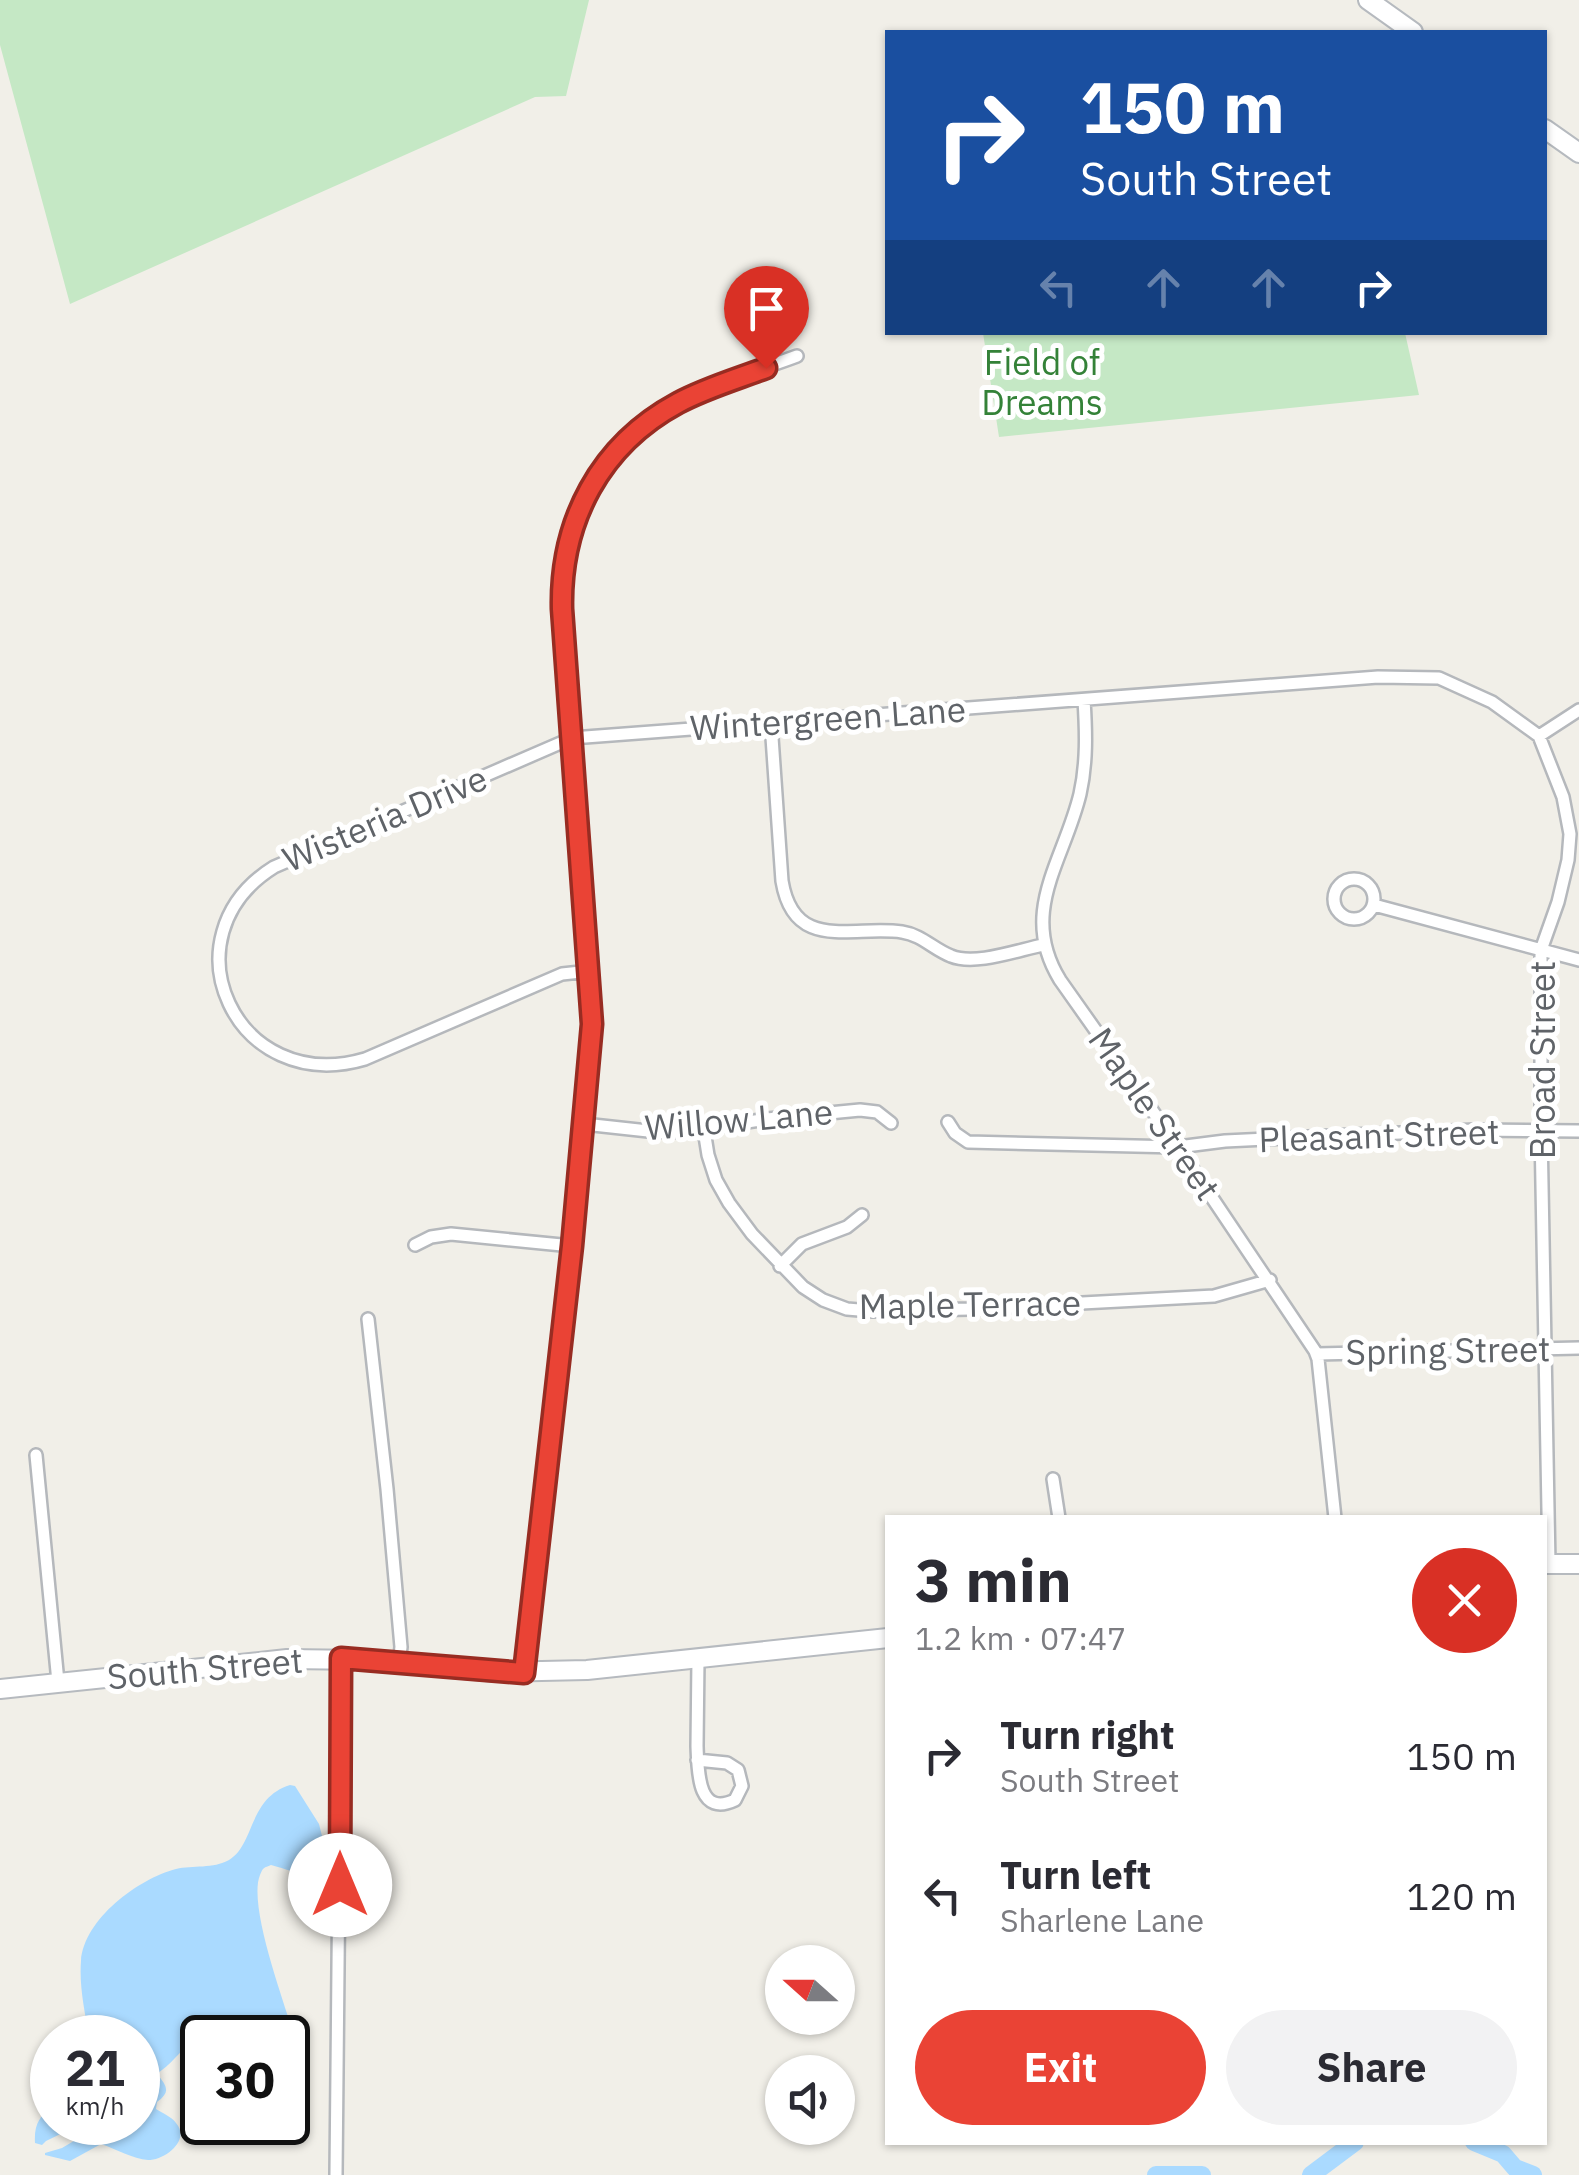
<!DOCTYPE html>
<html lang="en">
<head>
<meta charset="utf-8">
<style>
	body { margin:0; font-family:"IBM Plex Sans",sans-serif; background:#f2f2f3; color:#2b2b33; height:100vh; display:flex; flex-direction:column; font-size:38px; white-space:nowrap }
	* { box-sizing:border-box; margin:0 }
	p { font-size:32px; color:#7c7c81 }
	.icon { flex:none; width:55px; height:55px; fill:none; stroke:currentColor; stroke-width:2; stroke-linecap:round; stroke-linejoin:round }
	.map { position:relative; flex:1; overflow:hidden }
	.panel { position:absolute; left:885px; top:1515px; width:662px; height:630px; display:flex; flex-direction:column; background:#fff; border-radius:0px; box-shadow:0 2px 8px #0004 }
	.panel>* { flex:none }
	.banner { position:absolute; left:885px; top:30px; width:662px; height:305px; border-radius:0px; box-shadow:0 2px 8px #0004; background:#1a4fa0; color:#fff; overflow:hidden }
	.needle { width:65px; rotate:291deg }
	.buttons { position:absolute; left:765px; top:1945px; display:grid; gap:20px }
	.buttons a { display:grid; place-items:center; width:90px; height:90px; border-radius:50%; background:#fff; box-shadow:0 2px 8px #0004; font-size:50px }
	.speed { position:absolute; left:30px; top:2015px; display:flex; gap:20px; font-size:50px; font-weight:700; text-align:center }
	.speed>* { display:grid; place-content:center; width:130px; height:130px; border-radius:50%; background:#fff; box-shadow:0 2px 8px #0004; line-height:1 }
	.speed small { font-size:25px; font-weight:400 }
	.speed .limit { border:5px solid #111; border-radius:15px; background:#fff; color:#111 }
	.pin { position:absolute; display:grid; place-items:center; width:85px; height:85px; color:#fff; margin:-102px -42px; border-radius:50% 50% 50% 0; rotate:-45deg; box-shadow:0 0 10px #0007 }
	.pin .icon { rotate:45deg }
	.me { position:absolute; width:110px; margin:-55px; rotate:0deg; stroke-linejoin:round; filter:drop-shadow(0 0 8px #0008) }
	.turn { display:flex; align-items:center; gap:35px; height:210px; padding:0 30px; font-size:45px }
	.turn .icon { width:130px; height:130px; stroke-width:2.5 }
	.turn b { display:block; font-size:70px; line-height:85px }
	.lanes { display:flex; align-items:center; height:95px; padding:0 30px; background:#0003; justify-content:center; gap:50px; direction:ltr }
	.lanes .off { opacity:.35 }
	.round { display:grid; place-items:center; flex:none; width:105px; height:105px; border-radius:52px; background:#f2f2f3 }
	.overview { display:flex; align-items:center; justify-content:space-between; height:170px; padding:0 30px }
	h1 { font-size:60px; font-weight:700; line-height:75px }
	.action { display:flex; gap:20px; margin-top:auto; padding:20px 30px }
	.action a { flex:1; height:115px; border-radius:60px; background:#ea4335; color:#fff; font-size:40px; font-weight:700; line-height:115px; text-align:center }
	.action a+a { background:#f2f2f3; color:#2b2b33 }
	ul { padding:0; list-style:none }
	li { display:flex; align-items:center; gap:30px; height:140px; padding:0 30px }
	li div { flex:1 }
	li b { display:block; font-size:38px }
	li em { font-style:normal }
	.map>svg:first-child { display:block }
</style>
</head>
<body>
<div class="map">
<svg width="1579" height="2175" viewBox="0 0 1579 2175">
	<rect width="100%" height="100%" fill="#f1efe8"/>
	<path fill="#c5e8c5" d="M0,0H589L566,96L535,97L70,304L0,45Z
		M983,333H1405L1419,395L999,437Z"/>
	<path fill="#aadaff" d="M290,1785L295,1786L319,1824L329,1864V1872C310,1880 290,1870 271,1865C264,1868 263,1867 260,1875C248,1904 282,1996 292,2029L288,2045V2038L259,2037L251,2034L253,2026L249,2019C208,2011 199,2035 175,2058C170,2064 163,2069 157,2074C167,2086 171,2092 157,2102L156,2109C162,2113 172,2117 176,2123C191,2140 165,2160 148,2160C133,2159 116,2149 101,2144L70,2161L45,2155V2153L62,2148L84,2135L82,2128L79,2125L46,2141L42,2145L35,2143C34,2124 39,2118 52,2105V2122H138V2038L89,2037C85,2012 79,1987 81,1961C84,1919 138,1879 176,1869C193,1865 213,1869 229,1860C255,1845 248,1798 290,1785Z"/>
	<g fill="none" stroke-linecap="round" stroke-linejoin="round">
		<path stroke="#aadaff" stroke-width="18" d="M1474,2142L1503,2154L1515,2168L1533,2175
			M1156,2175H1202
			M1311,2175L1355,2142"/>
		<defs>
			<path id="street" d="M1084,700C1086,731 1087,763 1080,794C1064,861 1018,912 1060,980L1178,1147L1315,1351L1318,1359L1335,1518
				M771,723L782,881C794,953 852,925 902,932C922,935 933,949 951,956C975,966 1018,950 1043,945
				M1539,736L1579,710
				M1334 899a20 20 0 1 1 40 0a20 20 0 1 1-40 0Z
				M1374,905L1579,960
				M590,971L562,974L365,1059C236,1097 162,937 274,867L572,738L1378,677L1439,678L1492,702L1539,736L1563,797L1570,834L1568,860L1558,902L1541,950V1131L1549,1564
				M948,1122L955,1133L968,1142L1178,1147L1225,1141L1351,1135L1475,1130L1579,1131
				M584,1124L648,1131L683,1132L767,1119L860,1110L877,1112L891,1123
				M704,1130L708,1155L716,1180L729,1203L752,1234L803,1287L823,1300L847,1309L871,1311L970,1309L1214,1296L1270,1280
				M415,1245L431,1237L451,1234L572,1246
				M780,1266L802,1244L847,1227L862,1215
				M368,1319L387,1489L401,1647L399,1663
				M1317,1354L1579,1348
				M36,1455L58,1682
				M1053,1479L1059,1518
				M524,1673L572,1246L592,1024L563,609C560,522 599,448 675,404C713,383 757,371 797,356
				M697,1760L727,1763L738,1770L742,1786L735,1800C697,1818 698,1770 697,1746L698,1659
				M336,2175L341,1658"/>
			<path id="secondary" d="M1368,0L1413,32
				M1545,129L1579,153
				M1545,1564H1579
				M0,1689L287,1659L365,1660L496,1672L587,1670L888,1638"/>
		</defs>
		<use href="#street" stroke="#b5b8bc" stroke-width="16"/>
		<use href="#secondary" stroke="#b6babf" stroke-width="22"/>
		<use href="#street" stroke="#fff" stroke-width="11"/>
		<use href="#secondary" stroke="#fff" stroke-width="18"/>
	</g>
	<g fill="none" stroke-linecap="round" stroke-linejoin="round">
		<defs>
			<path id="route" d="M340,1885L341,1658L524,1673L572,1246L592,1024L562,609C560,521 600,445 678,403C706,388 737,379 766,368"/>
		</defs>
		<use href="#route" stroke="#982c22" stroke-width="25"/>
		<use href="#route" stroke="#ea4335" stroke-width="18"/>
	</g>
	<g text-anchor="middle" stroke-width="10" stroke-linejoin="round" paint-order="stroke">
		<g font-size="35" fill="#348238" stroke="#fff">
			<text x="1042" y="375">Field of<tspan x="1042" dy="40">Dreams</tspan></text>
		</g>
		<g font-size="35" fill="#5f6368" stroke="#fff">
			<text transform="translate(828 719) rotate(-4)" y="12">Wintergreen Lane</text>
			<text transform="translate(385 819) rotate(-23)" y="12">Wisteria Drive</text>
			<text transform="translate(1543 1060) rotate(-90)" y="12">Broad Street</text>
			<text transform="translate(1154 1114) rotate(55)" y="12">Maple Street</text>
			<text transform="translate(739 1120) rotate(-5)" y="12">Willow Lane</text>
			<text transform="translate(1379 1136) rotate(-2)" y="12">Pleasant Street</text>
			<text transform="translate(970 1305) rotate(-1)" y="12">Maple Terrace</text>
			<text transform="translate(1448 1351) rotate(-1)" y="12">Spring Street</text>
			<text transform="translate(205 1669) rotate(-5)" y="12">South Street</text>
		</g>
	</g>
</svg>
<div class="buttons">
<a><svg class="needle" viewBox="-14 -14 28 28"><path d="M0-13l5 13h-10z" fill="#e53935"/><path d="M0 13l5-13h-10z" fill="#7c7c81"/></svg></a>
<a><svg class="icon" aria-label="sound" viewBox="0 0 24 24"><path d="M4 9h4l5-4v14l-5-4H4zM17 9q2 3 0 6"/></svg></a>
</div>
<div class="speed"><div>21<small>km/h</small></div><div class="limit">30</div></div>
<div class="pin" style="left:766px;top:368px;background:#d93025"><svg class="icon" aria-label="arrive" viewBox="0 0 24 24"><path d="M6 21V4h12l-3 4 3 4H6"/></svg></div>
<svg class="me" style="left:340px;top:1885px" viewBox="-20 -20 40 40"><circle r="19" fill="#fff"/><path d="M0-13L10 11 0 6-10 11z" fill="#ea4335"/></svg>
<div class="banner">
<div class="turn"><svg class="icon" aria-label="right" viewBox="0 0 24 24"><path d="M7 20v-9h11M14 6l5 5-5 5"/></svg><div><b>150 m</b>South Street</div></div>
<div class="lanes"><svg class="icon off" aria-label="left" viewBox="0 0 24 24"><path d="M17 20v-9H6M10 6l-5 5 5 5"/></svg><svg class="icon off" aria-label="ahead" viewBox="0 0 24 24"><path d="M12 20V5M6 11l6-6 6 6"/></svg><svg class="icon off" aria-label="ahead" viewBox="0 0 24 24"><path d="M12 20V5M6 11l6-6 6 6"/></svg><svg class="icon" aria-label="right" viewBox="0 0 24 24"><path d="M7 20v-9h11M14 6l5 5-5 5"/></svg></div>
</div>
<section class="panel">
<div class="overview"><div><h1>3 min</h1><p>1.2 km · 07:47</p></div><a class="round" style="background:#d93025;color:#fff"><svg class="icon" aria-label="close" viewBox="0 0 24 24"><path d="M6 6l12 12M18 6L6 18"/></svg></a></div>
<ul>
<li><svg class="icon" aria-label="right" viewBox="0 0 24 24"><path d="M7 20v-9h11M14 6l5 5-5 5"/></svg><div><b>Turn right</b><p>South Street</p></div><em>150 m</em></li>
<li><svg class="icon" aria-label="left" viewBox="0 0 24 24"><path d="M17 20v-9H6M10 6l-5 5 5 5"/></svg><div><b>Turn left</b><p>Sharlene Lane</p></div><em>120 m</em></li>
</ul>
<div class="action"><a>Exit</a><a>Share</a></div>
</section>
</div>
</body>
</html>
